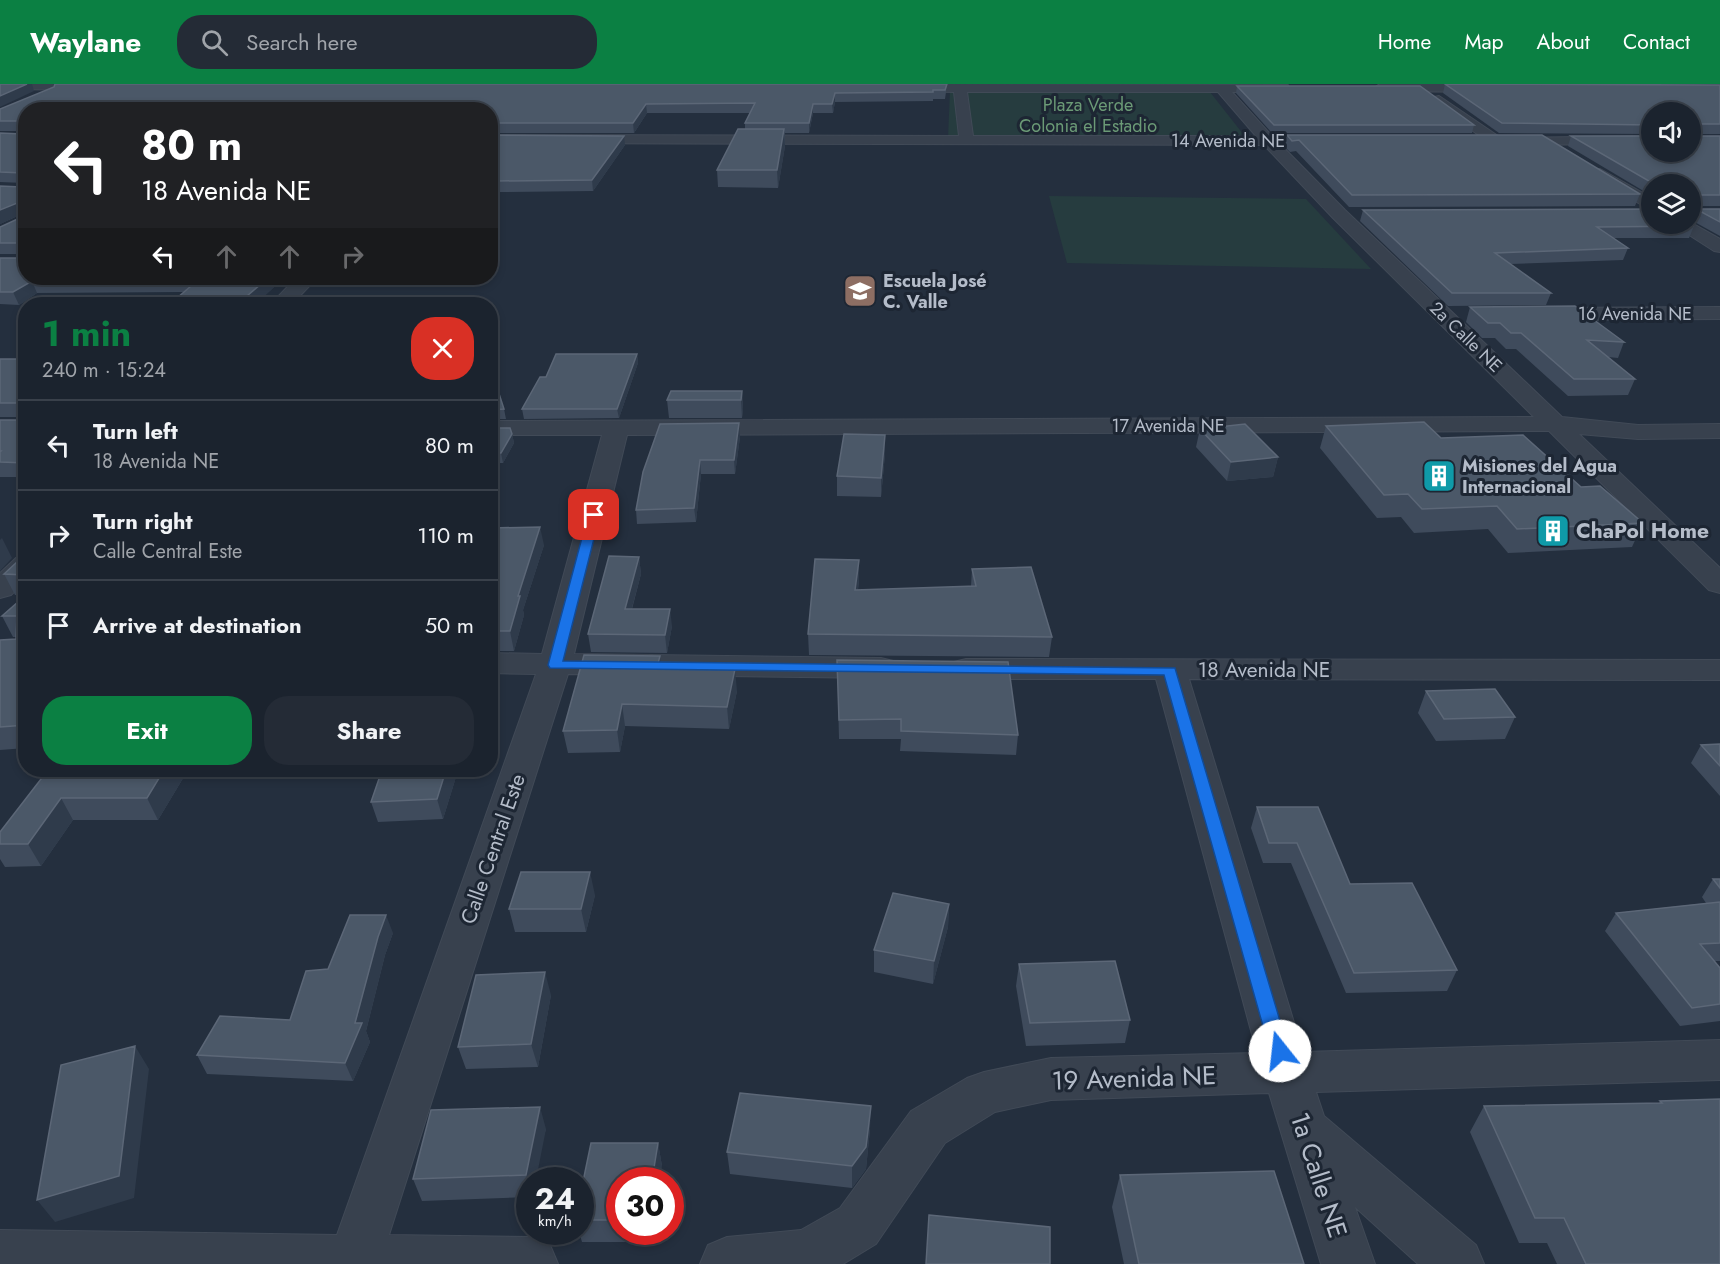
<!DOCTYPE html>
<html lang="en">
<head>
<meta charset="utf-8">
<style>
	body { margin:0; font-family:Jost,sans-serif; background:#242b36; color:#f1f3f6; height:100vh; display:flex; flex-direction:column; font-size:22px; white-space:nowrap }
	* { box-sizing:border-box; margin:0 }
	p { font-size:20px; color:#a0a4aa }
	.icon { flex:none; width:33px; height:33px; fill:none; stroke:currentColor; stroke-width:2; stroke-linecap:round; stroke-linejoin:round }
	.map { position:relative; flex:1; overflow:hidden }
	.panel { position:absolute; left:18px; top:213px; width:480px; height:480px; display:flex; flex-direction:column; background:#1b232e; border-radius:24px; box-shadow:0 3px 9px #0003,0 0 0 2px #39404a }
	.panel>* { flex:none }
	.hud { position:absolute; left:18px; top:18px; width:480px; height:183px; border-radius:24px; box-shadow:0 3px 9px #0003,0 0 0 2px #39404a; background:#202124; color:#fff; overflow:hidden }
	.tools { position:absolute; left:1641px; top:18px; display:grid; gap:12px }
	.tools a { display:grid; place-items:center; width:60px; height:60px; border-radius:50%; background:#1b232e; box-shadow:0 3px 9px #0003,0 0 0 2px #39404a; font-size:30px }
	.speed { position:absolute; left:516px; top:1083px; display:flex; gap:12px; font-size:30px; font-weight:700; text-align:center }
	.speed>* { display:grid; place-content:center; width:78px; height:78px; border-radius:50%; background:#1b232e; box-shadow:0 3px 9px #0003,0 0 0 2px #39404a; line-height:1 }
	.speed small { font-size:15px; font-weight:400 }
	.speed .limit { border:9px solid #d22; background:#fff; color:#111 }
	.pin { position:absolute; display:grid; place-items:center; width:51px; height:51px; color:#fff; margin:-26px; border-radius:12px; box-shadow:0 3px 9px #0006 }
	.me { position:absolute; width:66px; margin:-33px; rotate:344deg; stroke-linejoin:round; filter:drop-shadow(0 0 4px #0008) }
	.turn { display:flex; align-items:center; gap:21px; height:126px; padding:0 24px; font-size:27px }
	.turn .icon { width:78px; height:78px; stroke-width:2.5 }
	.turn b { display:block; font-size:42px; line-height:51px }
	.lanes { display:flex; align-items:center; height:57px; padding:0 24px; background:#0003; justify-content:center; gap:30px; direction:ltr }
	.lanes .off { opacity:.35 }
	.round { display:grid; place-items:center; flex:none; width:63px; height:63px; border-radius:24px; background:#242b36 }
	.summary { display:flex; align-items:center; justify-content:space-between; height:102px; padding:0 24px }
	h1 { font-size:36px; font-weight:700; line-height:45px; color:#0b8043 }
	.button { display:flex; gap:12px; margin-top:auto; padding:12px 24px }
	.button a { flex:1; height:69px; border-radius:24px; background:#0b8043; color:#fff; font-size:24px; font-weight:700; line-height:69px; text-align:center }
	.button a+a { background:#242b36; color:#f1f3f6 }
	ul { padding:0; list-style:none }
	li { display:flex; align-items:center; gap:18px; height:90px; padding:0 24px; border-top:2px solid #39404a }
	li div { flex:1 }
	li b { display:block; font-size:22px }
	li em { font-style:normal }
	header { display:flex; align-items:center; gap:36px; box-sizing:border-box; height:84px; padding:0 30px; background:#0b8043; color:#fff }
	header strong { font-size:28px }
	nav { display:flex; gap:33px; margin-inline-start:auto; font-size:21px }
	.search { width:420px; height:54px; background:#242b36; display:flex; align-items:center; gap:15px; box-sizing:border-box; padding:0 21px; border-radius:24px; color:#a0a4aa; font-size:22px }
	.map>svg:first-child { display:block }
</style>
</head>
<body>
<header>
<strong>Waylane</strong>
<div class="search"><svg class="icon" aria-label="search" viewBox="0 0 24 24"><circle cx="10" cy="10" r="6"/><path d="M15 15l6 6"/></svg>Search here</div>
<nav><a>Home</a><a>Map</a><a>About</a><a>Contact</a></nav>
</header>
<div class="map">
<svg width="1720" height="1180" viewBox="0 0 1720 1180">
	<rect width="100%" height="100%" fill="#242f3e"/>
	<path fill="#263c3f" d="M950,6L1210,8L1247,55L948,54Z
		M1049,112L1306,115L1371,185L1067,179Z"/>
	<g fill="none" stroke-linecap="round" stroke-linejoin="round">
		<defs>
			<path id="minor" d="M0,0H103L104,2L98,6L0,5Z
				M903,0L1288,1L1289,4L1283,8H1232L1272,52L1334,54L1336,57L1334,60L1329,61H1281L1345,126L1562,333L1638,341L1720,340V354L1638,355L1579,350L1720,484V509L1709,506L1549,347L627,351L574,570L881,574L893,577L897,584L893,591L881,594L568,590L389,1151L531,1153L550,1161L558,1180H0V1146L337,1151L536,590L490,589V569L542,570L602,351H490V337L1534,333L1333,134L1264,61L490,59V51L959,52L954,8L898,7L897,4ZM967,8H1218L1256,52H973Z
				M1380,0H1490L1496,4L1490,8L1375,7L1374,4Z
				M1439,12L1501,54L1652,52V60L1496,61L1491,60L1434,19L1432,16L1434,13Z
				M1600,85L1652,114V127L1594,93L1592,90L1594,87Z
				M1690,138L1720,155V168L1714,167L1672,140Z
				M296,194H317L292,220H271Z
				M1720,223V235L1542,236L1535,234L1532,230L1535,226L1542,224Z
				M26,471V497L11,511L0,514V489L16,474Z
				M966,575L1720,576V596L1189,595L1303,968L1720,956V996L1316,1008L1324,1032L1476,1161L1484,1180H1418L1355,1123L1375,1180H1321L1269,1009L1051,1016L995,1028L945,1059L876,1160L843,1180H700L708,1161L727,1153L801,1146L840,1124L911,1027L967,994L984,988L1051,974L1257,969L1156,595H966L954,592L950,585L954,578Z"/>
		</defs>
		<use href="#minor" stroke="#414a57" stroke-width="2"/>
		<use href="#minor" fill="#38414e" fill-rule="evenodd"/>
	</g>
	<path fill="#3f4b5c" d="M947,0L946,8L945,15H933V17L835,18L833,29H813L809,49H785V62L778,104L718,103L717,86L745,45V39L750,29H647L634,49H490V26L26,194H284L264,212L351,214L353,220H170L184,208L37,209L19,221L0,220V174H23V170H0V143L22,133V130L0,140L22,103L24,100V99L0,98V49L22,50L23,47H0V25Z
		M1445,0L1720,1V50H1692V52H1720V122H1693L1690,100H1652V112L1568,62L1571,52L1690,68L1652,28V50L1499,49L1443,9Z
		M1237,2L1474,41L1472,49H1272L1236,9Z
		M490,51L625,61L593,107L500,108L496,116H490Z
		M1287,51L1640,110L1635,122L1349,123L1296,67L1290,68L1284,62Z
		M1696,125H1720V152L1691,136Z
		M1363,126L1694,142L1689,154H1613L1628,164L1623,176L1510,180L1551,209L1546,221L1448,222L1360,137Z
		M1470,223L1624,258L1618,274L1608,273L1635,295L1628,311L1568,312L1516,265H1506L1495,254H1482L1466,238Z
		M637,270L638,279L619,334L524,335L522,325L546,293Z
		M0,275H26V393H0V336H21V333H0Z
		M490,292L504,325L506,335H490Z
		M742,307L743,325L742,334H669L667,316Z
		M1326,342L1441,354L1581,403L1643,439L1632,463L1508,469L1488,445L1414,449L1401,433L1377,434L1320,364Z
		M490,344L512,350L514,359L503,379H490Z
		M1200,345L1278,373L1273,393L1227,397L1196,363Z
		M885,351V370L881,413L837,412V392Z
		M740,353L735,390H701L696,438L637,440L636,426L643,388Z
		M490,444L544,461L523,526L524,531L514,567H490Z
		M26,455V664L0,666V556L16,555V553H13L2,532L25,511H15L4,490L18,477Z
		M639,473L641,490L632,525L672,542L667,569L591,568L588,550Z
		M859,476V496L858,506L971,502L972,485L1052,553L1049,573L809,571L808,550Z
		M837,576L1018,651L1016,671L900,667L901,655H839Z
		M661,583L737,607L729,645L625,642L620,668L568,669L563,647Z
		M1426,607L1515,633L1505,655L1436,657L1418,629Z
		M1720,660V712L1691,679L1701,661Z
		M48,686H188L158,736H73L41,782L5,783L0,775V748Z
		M456,693L443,735L378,738L371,718Z
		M1257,723L1457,886L1447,907L1346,909L1291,779H1263L1251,744Z
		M1713,795H1720V877H1714L1720,884V937L1680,942L1605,847L1616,829L1706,819L1702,813Z
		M595,811L586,848H515L509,825Z
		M949,820L948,843L933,900L874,888V866Z
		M393,849L385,871L366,947L370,958L353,997L207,990L197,971L290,936L328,885Z
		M1019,880L1130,936L1125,959L1026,962L1016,902Z
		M551,911L538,983L466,985L458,963Z
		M1660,1017L1720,1180H1557L1547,1159H1519L1470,1048L1484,1022L1659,1019Z
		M546,1045L530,1096V1113L422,1117L413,1095Z
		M870,1045L866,1085L852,1104L730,1090L727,1068Z
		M658,1059L662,1082L620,1096V1148H652L651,1158H582L579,1148H580V1112Z
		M1120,1091L1304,1180H1124L1112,1123Z"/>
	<path fill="#2f3b4b" d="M27,0H32L34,7L0,23V12Z
		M835,9V18L833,29L832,20Z
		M646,20L647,29L634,49L633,39Z
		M813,20V29L809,49V39Z
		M784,45L785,62L778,104L777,86Z
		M624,52L625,61L593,107L592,96Z
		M498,97L500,108L496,116L494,105Z
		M22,117L26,128L0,140V126Z
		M268,194H284L256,220L247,212Z
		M32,197L37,209L19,221L13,208Z
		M351,214L353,220H345Z
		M637,270L638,279L619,334L617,325Z
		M742,307L743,325L742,334L741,316Z
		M739,339L740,353L735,390L734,376Z
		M512,350L514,359L503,379L501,369Z
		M885,351V370L881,413V394Z
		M1278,373L1273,393L1227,397L1231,378Z
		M700,376L701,390L696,438L694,424Z
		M540,443L544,461L523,526L524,531L514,567L510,547L518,512Z
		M2,454L12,474L0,487V456Z
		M639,473L641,490L627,542L625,525Z
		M859,476V496L855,526V506Z
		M670,525L672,542L667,569L665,551Z
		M493,572L497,591L490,608V578Z
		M660,572L662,593L657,583Z
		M735,585L737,607L729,645L727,623Z
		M622,620L625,642L620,668L617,646Z
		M164,686H188L158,736L147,714Z
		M446,686H459L456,693L443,735L437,715Z
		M61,714L73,736L41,782L28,760Z
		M590,788L595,811L586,848L581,825Z
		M949,820L948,843L933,900L934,877Z
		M386,831L393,849L385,871L366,947L370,958L353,997L345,979L378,853Z
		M545,888L551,911L538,983L531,960Z
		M135,962L149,985L134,1114L55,1138L37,1116Z
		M871,1022L870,1045L866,1085L852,1104V1082Z
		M540,1023L546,1045L536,1096H530V1102L526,1091Z
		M658,1059L662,1082L660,1096H652Z
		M649,1148H652L651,1158Z"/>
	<path fill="#4b5868" stroke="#5c6777" stroke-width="1.5" d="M0,0H27L0,12Z
		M55,0H947L945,6H933V8L835,9L832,20H813L809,39H745L755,19L646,20L633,39H490V26H26V194H268L247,212L351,214L345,220H170L198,196L32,197L13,208H0V174H23V159H0V143L22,133V117L0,126V102L22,103L24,100L23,89L0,88V49L22,50L24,39L22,37H0V25L54,3Z
		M1445,0L1720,1V40H1694L1692,42V52H1720V111H1694L1692,113L1694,125H1690V100H1654L1571,52H1652V68H1690V28H1652V41L1502,39Z
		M1237,2H1420L1474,41H1274Z
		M738,45H784L777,86H717Z
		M490,51L624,52L592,96L498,97L494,105H490Z
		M1287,51H1542L1640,110L1352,111L1299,56L1292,57Z
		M1652,125V140H1690L1694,142L1597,143L1628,164L1495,169L1551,209H1452L1363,126Z
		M1696,125H1720V138Z
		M1575,222L1624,258L1587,256L1635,295H1574L1521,249H1511L1500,239H1488L1470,223Z
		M556,270H637L617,325H522L540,293H546Z
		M0,275H26V379L0,378V368L1,367H0V336H21V319H0Z
		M493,291L504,325L490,326V292Z
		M671,307H742L741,316H667Z
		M1424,338L1441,354L1523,351L1581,403L1600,402L1643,439L1517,445L1497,422L1422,425L1408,410L1384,411L1326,342Z
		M739,339L734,376H700L694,424L636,426L643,388L660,340Z
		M1245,340L1278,373L1231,378L1200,345Z
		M490,344H510L512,350L501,369H490Z
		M844,350L885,351L881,394L837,392Z
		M540,443L518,512H520L510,547H490V444Z
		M18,455H26V491L4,490L18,477Z
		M609,472L639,473L625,525H670L665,551L588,550Z
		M815,475L859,476L855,506L976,502L972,485L1031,483L1052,553L808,550Z
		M26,511V641L0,643V556L16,555L17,532H2Z
		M584,571L660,572L657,583L735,585L727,623L622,620L617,646L563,647Z
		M837,576L1008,578L1018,651L901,647V635L839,636Z
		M1495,605L1515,633L1444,635L1426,607Z
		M1720,660V682L1701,661Z
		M48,686H164L147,714H61L28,760H0V748Z
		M382,686H446L437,715L371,718Z
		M1257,723H1318L1350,800L1412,799L1457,886L1354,889L1297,759H1269Z
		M521,788H590L581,825H509Z
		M1713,795H1720V804Z
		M893,809L949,820L934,877L874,866Z
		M1720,818V859L1700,860L1720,884V920L1692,924L1616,829Z
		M350,831H386L378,853L355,939H362L345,979L197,971L220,932L290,936L306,887L328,885Z
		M1115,877L1130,936L1030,939L1019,880Z
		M545,888L531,960L458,963L476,891Z
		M135,962L119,1092L37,1116L61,981Z
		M740,1009L871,1022L866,1063L852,1082L727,1068Z
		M1720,1015V1180H1586L1564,1134H1535L1484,1022L1662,1019L1660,1017Z
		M540,1023L526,1091L413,1095L431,1026Z
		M591,1059H658L652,1096H620V1136H580V1112Z
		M1274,1087L1304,1180H1139L1120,1091Z
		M929,1131L1050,1143V1180H926Z"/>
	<path fill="#1a73e8" stroke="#114b97" stroke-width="1.5" d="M594,428L600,431L563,577L1175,584L1289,967L1287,973L1280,976L1273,973L1270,967L1164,591L550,584L548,581L588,431Z"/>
	<defs>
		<symbol id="school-square" viewBox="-11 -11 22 22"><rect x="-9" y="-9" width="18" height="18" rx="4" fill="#8d6e63" stroke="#1d2633"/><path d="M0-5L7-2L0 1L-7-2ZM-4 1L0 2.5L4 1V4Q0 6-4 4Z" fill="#fff"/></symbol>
		<symbol id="building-square" viewBox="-11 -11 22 22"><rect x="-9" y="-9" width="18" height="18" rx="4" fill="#0f9aa8" stroke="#1d2633"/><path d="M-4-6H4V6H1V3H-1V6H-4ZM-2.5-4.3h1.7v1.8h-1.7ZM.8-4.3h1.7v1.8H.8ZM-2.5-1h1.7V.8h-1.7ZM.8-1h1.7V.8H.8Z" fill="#fff"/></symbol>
	</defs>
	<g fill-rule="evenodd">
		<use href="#school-square" x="841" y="188" width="38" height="38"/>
		<use href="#building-square" x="1420" y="373" width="38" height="38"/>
		<use href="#building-square" x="1534" y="428" width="38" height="38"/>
	</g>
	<g text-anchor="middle" stroke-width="6" stroke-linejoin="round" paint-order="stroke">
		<g font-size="18" fill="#6b9a76" stroke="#1d2633">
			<text x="1088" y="27">Plaza Verde<tspan x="1088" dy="21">Colonia el Estadio</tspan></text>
		</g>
		<g font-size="18" fill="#b4bcc9" stroke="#1d2633">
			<text x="1228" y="63">14 Avenida NE</text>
			<text x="1635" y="236">16 Avenida NE</text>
			<text transform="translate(1466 253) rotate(44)" y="6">2a Calle NE</text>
			<text x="1168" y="348">17 Avenida NE</text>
		</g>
		<g font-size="18" font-weight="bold" fill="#b4bcc9" stroke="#1d2633" text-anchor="start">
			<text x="883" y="203">Escuela José<tspan x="883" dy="21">C. Valle</tspan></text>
			<text x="1462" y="388">Misiones del Agua<tspan x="1462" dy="21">Internacional</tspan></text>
		</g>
		<g font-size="21" font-weight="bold" fill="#b4bcc9" stroke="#1d2633" text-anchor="start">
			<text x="1576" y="454">ChaPol Home</text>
		</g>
		<g font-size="21" fill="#b4bcc9" stroke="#1d2633">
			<text x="1264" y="593">18 Avenida NE</text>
			<text transform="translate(493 765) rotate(-71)" y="7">Calle Central Este</text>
		</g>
		<g font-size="26" fill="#b4bcc9" stroke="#1d2633">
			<text transform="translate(1134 994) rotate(-2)" y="9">19 Avenida NE</text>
			<text transform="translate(1319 1091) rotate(72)" y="9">1a Calle NE</text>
		</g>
	</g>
</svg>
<div class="tools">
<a><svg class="icon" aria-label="sound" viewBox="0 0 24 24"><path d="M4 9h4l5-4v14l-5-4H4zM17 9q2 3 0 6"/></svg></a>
<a><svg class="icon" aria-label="layers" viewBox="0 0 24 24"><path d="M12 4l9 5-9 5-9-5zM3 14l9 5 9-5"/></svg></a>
</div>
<div class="speed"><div>24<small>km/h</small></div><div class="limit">30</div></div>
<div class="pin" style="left:594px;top:431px;background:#d93025"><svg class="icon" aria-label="arrive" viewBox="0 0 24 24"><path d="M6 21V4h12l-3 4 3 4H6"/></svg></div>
<svg class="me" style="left:1280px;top:967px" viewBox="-20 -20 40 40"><circle r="19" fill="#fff"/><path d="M0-13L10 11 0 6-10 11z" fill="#1a73e8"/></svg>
<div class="hud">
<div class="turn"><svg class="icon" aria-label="left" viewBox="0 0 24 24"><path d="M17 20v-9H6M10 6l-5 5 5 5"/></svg><div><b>80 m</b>18 Avenida NE</div></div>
<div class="lanes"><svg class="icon" aria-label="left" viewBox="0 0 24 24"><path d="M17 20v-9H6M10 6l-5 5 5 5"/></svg><svg class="icon off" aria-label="ahead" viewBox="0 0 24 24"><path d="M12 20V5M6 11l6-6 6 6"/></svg><svg class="icon off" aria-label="ahead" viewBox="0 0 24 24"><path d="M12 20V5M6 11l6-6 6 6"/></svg><svg class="icon off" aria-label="right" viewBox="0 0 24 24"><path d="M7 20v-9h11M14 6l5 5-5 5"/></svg></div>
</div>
<section class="panel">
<div class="summary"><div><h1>1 min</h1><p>240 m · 15:24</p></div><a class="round" style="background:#d93025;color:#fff"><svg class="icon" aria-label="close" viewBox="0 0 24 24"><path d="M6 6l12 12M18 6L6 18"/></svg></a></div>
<ul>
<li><svg class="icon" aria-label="left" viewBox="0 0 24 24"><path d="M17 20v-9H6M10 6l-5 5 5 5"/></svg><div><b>Turn left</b><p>18 Avenida NE</p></div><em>80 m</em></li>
<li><svg class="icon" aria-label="right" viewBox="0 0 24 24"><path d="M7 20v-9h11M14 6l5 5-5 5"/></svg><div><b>Turn right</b><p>Calle Central Este</p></div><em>110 m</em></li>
<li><svg class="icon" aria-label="arrive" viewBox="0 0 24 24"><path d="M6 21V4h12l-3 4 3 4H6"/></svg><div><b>Arrive at destination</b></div><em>50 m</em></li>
</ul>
<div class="button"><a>Exit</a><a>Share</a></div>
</section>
</div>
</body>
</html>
